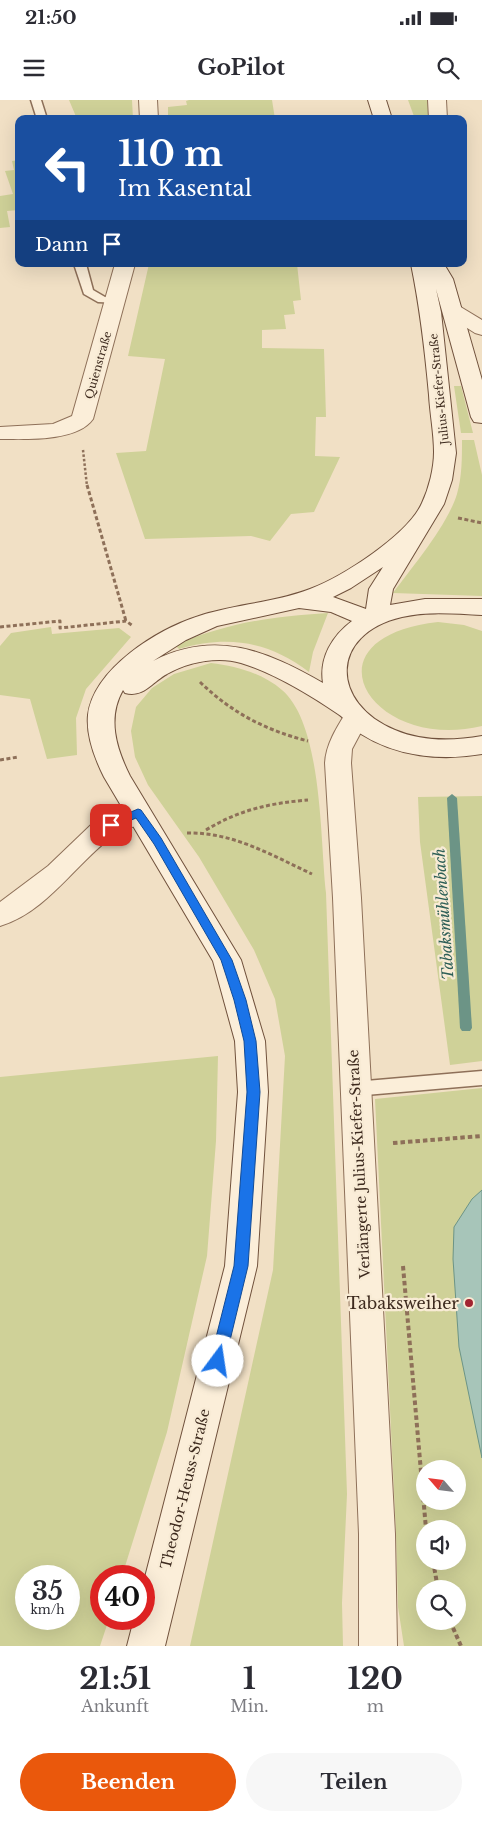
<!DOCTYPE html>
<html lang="de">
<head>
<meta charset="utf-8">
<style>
	body { margin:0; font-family:"Libre Baskerville",serif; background:#f7f7f7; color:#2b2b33; height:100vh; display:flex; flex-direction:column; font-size:19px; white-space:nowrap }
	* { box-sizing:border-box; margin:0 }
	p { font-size:16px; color:#7c7c81 }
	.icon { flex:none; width:28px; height:28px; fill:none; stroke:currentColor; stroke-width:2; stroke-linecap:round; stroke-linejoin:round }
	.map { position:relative; height:1546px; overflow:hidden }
	.panel { display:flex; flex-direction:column; background:#fff; flex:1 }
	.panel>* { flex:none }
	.guide { position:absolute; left:15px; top:15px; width:452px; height:152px; border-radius:10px; box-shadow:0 5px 20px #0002; background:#1a4fa0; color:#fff; overflow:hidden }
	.needle { width:32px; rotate:298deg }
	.controls { position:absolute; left:416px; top:1360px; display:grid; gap:10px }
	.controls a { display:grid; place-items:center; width:50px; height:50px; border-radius:50%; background:#fff; box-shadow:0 5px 20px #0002; font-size:25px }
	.speed { position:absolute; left:15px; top:1465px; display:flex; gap:10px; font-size:25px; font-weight:700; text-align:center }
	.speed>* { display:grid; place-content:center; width:65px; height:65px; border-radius:50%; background:#fff; box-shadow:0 5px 20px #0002; line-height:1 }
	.speed small { font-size:12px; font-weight:400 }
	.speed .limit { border:8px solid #d22; background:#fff; color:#111 }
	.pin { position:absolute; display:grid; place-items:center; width:42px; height:42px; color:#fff; margin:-21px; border-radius:10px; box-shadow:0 2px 8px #0006 }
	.me { position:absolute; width:55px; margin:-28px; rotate:14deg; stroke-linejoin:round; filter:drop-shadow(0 0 4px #0008) }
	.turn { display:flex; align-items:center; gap:18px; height:105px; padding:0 20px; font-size:22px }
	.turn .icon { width:65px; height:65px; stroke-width:2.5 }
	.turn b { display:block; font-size:35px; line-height:42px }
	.then { display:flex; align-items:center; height:48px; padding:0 20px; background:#0003; gap:10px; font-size:19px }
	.eta { display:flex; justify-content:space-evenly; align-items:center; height:85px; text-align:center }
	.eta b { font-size:30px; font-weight:700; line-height:35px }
	.cta { display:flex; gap:10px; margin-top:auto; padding:10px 20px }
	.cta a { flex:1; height:58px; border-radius:30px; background:#ea580c; color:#fff; font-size:20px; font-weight:700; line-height:58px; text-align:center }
	.cta a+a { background:#f7f7f7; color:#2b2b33 }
	.status { display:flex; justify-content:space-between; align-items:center; height:35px; padding:0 25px; background:#fff; direction:ltr }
	.status svg { height:14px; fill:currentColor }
	header { display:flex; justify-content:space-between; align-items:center; height:65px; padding:0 20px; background:#fff; font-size:22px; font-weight:700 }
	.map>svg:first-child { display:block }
</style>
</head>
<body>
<div class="status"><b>21:50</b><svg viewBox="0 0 49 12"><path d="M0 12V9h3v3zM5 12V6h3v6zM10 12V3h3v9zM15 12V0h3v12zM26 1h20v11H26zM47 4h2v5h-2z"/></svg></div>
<header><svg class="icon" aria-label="menu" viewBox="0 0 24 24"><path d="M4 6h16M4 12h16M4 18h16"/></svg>GoPilot<svg class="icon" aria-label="search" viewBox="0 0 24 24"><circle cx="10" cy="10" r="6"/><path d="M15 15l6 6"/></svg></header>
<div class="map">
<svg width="482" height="1546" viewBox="0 0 482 1546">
	<rect width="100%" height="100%" fill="#f1e0c5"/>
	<path fill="#cfd198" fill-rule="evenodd" d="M69,0H132L133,19H77Z
		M189,0H272L275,19H168V7L187,5L186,1Z
		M408,0H429V19H415Z
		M19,60V110L7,111L10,127L0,128V96L13,94L5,71L14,70L12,61Z
		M149,164H297L301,200L293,201L295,214L284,215L286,229L262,230V248L324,249L326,317H316L315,356L340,357L314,412L291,414L270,441L251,436L145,439L116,353L146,351L165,259L128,256Z
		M454,286H461L473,333H461Z
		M462,340H474L482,375V496L393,493C413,466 447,426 457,394C462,377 462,358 462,340Z
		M328,513L313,552L309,572C268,541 228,535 179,549L175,545C230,522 269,517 328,513Z
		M438,522L464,525L482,531V626C372,653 299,538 438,522Z
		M51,527L52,534L119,528L131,537L86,589L76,618L77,655L47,659L30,599L0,595V546L11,533Z
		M211,563C236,566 262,573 282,590C323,625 320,742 326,793L347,1394L342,1503L343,1546H190L273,1170L285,956L275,899L254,850L199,757L148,685L135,657L131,631L136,607L152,588L174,574Z
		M482,696V961L450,965L420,742L418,697Z
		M218,956L216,1041L207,1156L167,1332L122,1476H101V1519H109L100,1546H0V977ZM26,1476H69V1519H26Z
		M482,988V1546H404L398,1507L396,1433L375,999ZM425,1369H458V1401H425ZM425,1429H458V1461H425ZM425,1489H458V1521H425Z"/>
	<path fill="#a7c5b9" stroke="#6c9486" d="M482,1090V1358L459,1247L453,1159L454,1127L472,1099Z"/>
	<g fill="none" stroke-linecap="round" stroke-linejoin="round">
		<path fill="#6c9486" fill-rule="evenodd" d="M452,694L457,698L472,928L470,931H462L460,928L447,698Z"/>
		<defs>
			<path id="lane" d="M31,0H41L47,19H37Z
				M74,164H86L93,190L105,197L119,199V203L98,202L84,194Z
				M482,971V985L354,996L348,994L345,989L348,984L354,982Z"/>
			<path id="street" d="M139,0H157L158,19H140Z
				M428,0H446L447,19H429Z
				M115,164H135L93,319C77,342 25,339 0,339V327L53,324L72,316Z
				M452,204L459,206L482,220V235L475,233L445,214L442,210L445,206Z
				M356,608L365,611L369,617L352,649L351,663L361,798L395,1434L397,1546H359V1434L333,798L325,663C326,644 337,627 347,611Z
				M138,704L147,706L151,713C143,727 125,727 113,736C75,764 47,812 0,826V802L48,766L94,722Z"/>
			<path id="secondary" d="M368,0H386L392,19H374Z
				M411,164H444L453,179L482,280V323L474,322L471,317L436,189L441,212L456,353L452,380L444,404L393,489L390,505L425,499H482V515C456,514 428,511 402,517C329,534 330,603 395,630C423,642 453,641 482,636V654C441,661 397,657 361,634C352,629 346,619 338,614C310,595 274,573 241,563C218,556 188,562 167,574C152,582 144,598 125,593L123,590C107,618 116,648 130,676L241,860L265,941L268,992L257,1166L165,1546H127L134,1519H144V1481L225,1166L238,992L235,941L213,861L104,677C95,659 86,636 88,615C94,568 158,529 199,516C235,504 274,503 310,489C342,477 408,435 422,403C429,388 434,368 434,352C434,333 430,314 429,295C425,251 420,208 411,164ZM383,467L369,489L366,509L333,497L351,488ZM299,508L331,512L352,521C332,536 319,558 323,583C267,551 216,529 153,561L186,540L217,526Z"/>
		</defs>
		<use href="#lane" stroke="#8e7059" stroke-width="3"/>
		<use href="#street" stroke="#8e7059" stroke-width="2"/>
		<use href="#secondary" stroke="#70513c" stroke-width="2"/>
		<path stroke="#8e7059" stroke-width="2.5" stroke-dasharray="2.5 2" stroke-linecap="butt" d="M83,350L87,386"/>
		<path stroke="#8e7059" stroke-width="3" stroke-dasharray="4 2.5" stroke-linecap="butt" d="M87,385L126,521
			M458,418L482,423
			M0,527L60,521V528L126,521L133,526
			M200,582C232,613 265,630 308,641
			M0,660L18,657
			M206,730C239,710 270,703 308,700
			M187,733C233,732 271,755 312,774"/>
		<path stroke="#8e7059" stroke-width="4" stroke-dasharray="4.5 3" stroke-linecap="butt" d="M393,1043L482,1036
			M403,1166L426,1429
			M433,1461L438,1489
			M450,1521L461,1546"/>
		<use href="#lane" fill="#fbeed9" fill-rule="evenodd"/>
		<use href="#street" fill="#fbeed9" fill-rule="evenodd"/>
		<use href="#secondary" fill="#fbeed9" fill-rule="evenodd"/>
	</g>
	<path fill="#1a73e8" stroke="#114b97" d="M138,709L141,710L161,738L232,860L246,900L256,941L260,992L248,1166L225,1261L222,1265L218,1267L213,1265L210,1261L234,1166L247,992L244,941L234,900L221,860L154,744L136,718L111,729L105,725L107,722Z"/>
	<circle fill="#a22531" stroke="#f8ebd5" stroke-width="2" cx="469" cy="1203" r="5"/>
	<g text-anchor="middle" stroke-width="4.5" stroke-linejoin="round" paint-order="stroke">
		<g font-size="11" fill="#3d2a1e" stroke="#f8ebd5">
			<text transform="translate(98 265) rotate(-74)" y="4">Quienstraße</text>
			<text transform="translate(439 289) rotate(-96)" y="4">Julius-Kiefer-Straße</text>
		</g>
		<g font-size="14" fill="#3d2a1e" stroke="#f8ebd5">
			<text transform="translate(359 1064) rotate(-93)" y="5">Verlängerte Julius-Kiefer-Straße</text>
			<text transform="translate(185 1389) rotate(-76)" y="5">Theodor-Heuss-Straße</text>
		</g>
		<g font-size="15" font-style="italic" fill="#2c5e56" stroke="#f8ebd5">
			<text transform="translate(444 814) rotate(-94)" y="5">Tabaksmühlenbach</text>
		</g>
		<g font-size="16" fill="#3d2a1e" stroke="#f8ebd5" text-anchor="end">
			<text x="459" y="1209">Tabaksweiher</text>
		</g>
	</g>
</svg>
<div class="controls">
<a><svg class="needle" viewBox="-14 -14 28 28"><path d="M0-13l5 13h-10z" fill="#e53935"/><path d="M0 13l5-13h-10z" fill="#7c7c81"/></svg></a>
<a><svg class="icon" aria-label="sound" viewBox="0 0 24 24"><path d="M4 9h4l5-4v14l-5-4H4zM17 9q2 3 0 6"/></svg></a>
<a><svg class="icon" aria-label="search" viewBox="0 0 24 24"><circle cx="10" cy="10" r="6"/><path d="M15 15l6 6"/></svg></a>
</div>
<div class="speed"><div>35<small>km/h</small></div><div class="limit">40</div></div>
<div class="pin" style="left:111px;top:725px;background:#d93025"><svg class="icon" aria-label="arrive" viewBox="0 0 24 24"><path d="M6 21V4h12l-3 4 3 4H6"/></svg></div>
<svg class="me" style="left:218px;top:1261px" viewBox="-20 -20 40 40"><circle r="19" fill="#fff"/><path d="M0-13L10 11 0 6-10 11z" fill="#1a73e8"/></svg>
<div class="guide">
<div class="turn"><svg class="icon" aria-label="left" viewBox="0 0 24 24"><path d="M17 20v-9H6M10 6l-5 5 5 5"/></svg><div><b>110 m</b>Im Kasental</div></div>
<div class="then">Dann<svg class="icon" aria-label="arrive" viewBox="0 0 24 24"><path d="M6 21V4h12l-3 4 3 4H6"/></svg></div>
</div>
</div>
<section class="panel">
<div class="eta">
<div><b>21:51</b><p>Ankunft</p></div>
<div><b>1</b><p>Min.</p></div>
<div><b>120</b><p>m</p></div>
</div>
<div class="cta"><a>Beenden</a><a>Teilen</a></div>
</section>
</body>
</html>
